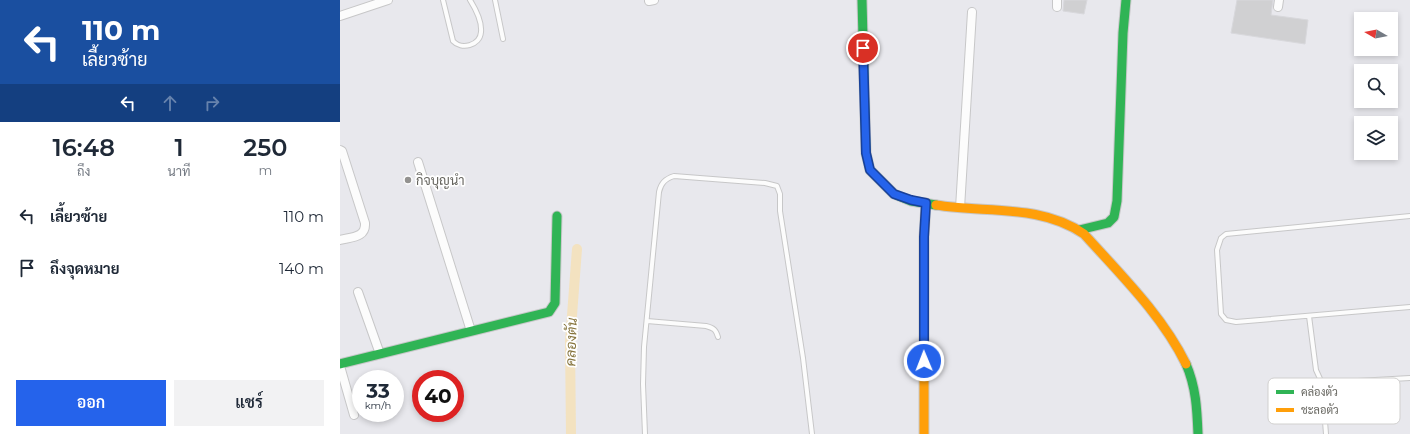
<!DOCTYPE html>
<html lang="th">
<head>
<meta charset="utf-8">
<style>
	body { margin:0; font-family:Montserrat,Sarabun,sans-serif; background:#f2f2f3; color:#1f2937; height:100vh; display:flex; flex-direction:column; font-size:15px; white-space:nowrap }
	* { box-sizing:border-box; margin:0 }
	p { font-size:13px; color:#747a83 }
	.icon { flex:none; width:22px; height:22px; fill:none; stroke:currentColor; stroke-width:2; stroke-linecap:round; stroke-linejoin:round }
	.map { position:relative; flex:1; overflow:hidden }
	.details { display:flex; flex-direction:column; background:#fff; width:340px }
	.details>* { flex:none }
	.top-card { background:#1a4fa0; color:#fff; overflow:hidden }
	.needle { width:26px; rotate:279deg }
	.buttons { position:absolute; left:1014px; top:12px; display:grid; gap:8px }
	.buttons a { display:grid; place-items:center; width:44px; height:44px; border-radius:0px; background:#fff; box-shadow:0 2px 6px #0003; font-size:20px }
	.speed { position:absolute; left:12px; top:370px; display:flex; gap:8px; font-size:20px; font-weight:700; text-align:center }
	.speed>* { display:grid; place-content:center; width:52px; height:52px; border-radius:50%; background:#fff; box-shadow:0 2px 6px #0003; line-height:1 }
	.speed small { font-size:10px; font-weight:400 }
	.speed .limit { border:6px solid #d22; background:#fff; color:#111 }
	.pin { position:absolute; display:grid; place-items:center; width:34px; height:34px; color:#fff; margin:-17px; border:2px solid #fff; border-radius:50%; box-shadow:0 1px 4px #0007 }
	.me { position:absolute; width:44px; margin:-22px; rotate:359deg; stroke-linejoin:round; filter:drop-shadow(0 0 3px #0008) }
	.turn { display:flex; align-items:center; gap:14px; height:84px; padding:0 16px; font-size:18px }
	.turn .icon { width:52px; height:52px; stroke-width:2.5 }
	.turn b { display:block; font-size:28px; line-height:34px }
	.lanes { display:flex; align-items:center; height:38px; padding:0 16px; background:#0003; justify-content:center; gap:20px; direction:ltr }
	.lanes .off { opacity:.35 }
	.eta { display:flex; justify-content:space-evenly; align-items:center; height:68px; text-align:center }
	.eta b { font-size:24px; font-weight:600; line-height:28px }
	.button { display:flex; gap:8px; margin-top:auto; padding:8px 16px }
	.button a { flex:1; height:46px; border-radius:0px; background:#2563eb; color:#fff; font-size:16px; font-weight:600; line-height:46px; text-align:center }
	.button a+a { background:#f2f2f3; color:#1f2937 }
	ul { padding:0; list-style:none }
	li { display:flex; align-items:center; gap:12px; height:52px; padding:0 16px }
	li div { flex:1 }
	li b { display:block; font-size:15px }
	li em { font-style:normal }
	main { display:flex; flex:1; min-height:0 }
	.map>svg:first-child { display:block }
</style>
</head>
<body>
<main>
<section class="details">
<div class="top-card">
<div class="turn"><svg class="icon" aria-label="left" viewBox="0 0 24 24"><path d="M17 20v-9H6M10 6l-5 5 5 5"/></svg><div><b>110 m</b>เลี้ยวซ้าย</div></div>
<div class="lanes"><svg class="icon" aria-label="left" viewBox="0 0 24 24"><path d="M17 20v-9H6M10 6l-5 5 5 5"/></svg><svg class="icon off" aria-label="ahead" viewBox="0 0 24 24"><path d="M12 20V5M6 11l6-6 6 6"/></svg><svg class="icon off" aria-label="right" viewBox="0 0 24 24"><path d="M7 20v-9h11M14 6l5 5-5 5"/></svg></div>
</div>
<div class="eta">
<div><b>16:48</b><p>ถึง</p></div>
<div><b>1</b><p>นาที</p></div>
<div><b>250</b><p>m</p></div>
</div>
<ul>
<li><svg class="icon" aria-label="left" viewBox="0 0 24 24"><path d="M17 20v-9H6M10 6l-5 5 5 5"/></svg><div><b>เลี้ยวซ้าย</b></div><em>110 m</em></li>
<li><svg class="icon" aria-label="arrive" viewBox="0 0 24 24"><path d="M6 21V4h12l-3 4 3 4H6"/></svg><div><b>ถึงจุดหมาย</b></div><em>140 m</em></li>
</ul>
<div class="button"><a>ออก</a><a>แชร์</a></div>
</section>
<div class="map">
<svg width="1070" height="434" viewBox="0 0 1070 434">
	<rect width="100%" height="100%" fill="#e8e8ed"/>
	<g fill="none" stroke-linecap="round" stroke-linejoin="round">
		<path stroke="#f3e2c0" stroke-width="10" d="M231,434L230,342L237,249"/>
	</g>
	<path fill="#d0d0d2" stroke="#d8d8dc" d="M724,0H747L744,14L723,11Z
		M897,0H933L931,15L968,20L965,44L891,33Z"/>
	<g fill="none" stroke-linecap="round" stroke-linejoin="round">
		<defs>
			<path id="lane" d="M103,0L113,41C121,50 140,46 141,32C142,22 135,8 130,0
				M155,0L163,39
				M1070,216L886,234L881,238L877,250L881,314L886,320L896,322L1070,307
				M969,316L976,370L982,383L986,434
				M307,321L366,326C374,328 376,330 378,337
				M982,383L1070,378
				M305,434L303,384L304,347L319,192C321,183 325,179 334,176L425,183L437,186L440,194V211L463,358L472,434"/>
			<path id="street" d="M309,1L314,0
				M717,7V0
				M938,7L939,0
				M0,16L48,0
				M0,150L2,151L25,223C26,238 11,237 0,240
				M78,162L131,331
				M620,208L632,12
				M18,292L40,354
				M0,366L14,415"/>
			<path id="fast" d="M522,0L526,153L530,170L554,194L571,201L596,205
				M739,230L768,223L774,217L777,201L783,33L786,0
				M0,364L209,312L215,303L217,216
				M846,364C856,387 857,409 858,434"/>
			<path id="slow" d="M596,205C645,213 701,204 744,234C780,274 822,315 846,364
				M584,434V237L586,203"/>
		</defs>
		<use href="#lane" stroke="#c7c7c8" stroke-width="6"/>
		<use href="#street" stroke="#c7c7c8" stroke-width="10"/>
		<use href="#fast" stroke="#c7c7c8" stroke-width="11"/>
		<use href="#slow" stroke="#c7c7c8" stroke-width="11"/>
		<use href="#lane" stroke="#fcfcfc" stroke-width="4"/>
		<use href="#street" stroke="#fcfcfc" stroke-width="8"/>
		<use href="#fast" stroke="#30b455" stroke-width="9"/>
		<use href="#slow" stroke="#ff9f0a" stroke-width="9"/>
	</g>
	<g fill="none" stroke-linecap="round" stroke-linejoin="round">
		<defs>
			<path id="route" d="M523,48L526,153L530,170L554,194L571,200L586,203L584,237V361"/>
		</defs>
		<use href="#route" stroke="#184099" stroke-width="10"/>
		<use href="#route" stroke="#2563eb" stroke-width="7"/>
	</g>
	<circle fill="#939290" stroke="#fff" stroke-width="1.5" cx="68" cy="180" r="4"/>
	<g text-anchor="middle" stroke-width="3.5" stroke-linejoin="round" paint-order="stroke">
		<g font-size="13" fill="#65645e" stroke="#fff" text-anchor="start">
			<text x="76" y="185">กิจบุญนำ</text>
		</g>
		<g font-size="14" font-style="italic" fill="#87753e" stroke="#fff">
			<text transform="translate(231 342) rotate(-88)" y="5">คลองตัน</text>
		</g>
	</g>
	<rect x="928" y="378" width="132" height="46" rx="6" fill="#fff" stroke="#d1d0cf" stroke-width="1"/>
	<rect x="936" y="390" width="18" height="4" fill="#30b455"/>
	<rect x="936" y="408" width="18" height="4" fill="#ff9f0a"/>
	<g font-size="11" fill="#65645e">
		<text x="961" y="396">คล่องตัว</text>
		<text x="961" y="414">ชะลอตัว</text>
	</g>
</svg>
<div class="buttons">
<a><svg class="needle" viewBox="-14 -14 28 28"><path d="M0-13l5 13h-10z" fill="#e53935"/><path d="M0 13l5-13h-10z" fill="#747a83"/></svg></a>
<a><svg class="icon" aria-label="search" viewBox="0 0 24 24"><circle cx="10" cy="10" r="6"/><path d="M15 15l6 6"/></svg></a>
<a><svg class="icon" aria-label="layers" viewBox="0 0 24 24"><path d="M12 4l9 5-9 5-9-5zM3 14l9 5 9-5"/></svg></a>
</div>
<div class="speed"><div>33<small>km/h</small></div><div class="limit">40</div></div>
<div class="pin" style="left:523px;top:48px;background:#d93025"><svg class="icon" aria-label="arrive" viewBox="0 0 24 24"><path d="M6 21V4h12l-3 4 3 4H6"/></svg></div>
<svg class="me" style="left:584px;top:361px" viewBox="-20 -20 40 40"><circle r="17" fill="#2563eb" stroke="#fff" stroke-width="3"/><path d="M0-11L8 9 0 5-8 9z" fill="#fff"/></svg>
</div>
</main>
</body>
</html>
